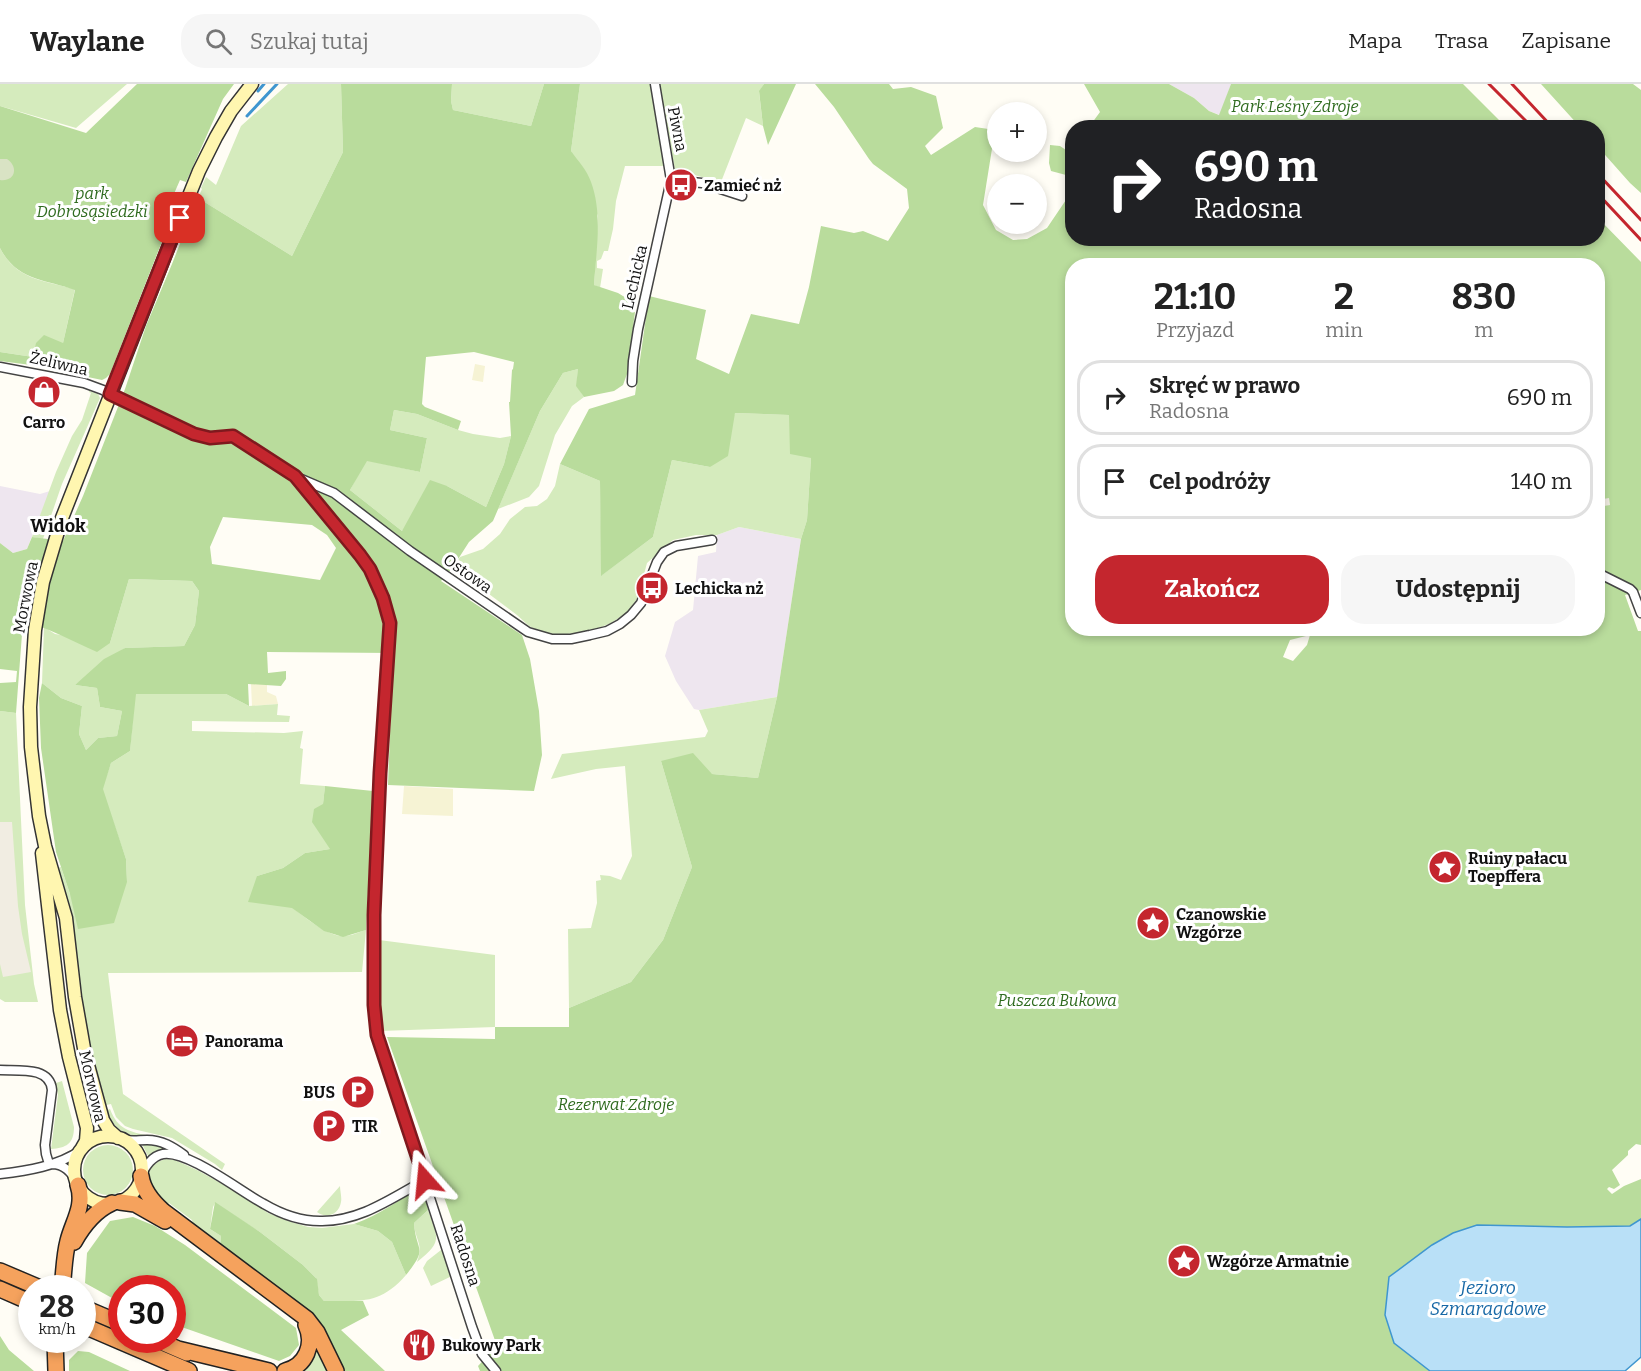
<!DOCTYPE html>
<html lang="pl">
<head>
<meta charset="utf-8">
<style>
	body { margin:0; font-family:Bitter,serif; background:#f6f6f6; color:#222; height:100vh; display:flex; flex-direction:column; font-size:22px; white-space:nowrap }
	* { box-sizing:border-box; margin:0 }
	p { font-size:20px; color:#767676 }
	.icon { flex:none; width:33px; height:33px; fill:none; stroke:currentColor; stroke-width:2; stroke-linecap:round; stroke-linejoin:round }
	.map { position:relative; flex:1; overflow:hidden }
	.drawer { position:absolute; left:1065px; top:174px; width:540px; height:378px; display:flex; flex-direction:column; background:#fff; border-radius:24px; box-shadow:0 3px 9px #0003 }
	.drawer>* { flex:none }
	.banner { position:absolute; left:1065px; top:36px; width:540px; height:126px; border-radius:24px; box-shadow:0 3px 9px #0003; background:#202124; color:#fff; overflow:hidden }
	.tools { position:absolute; left:987px; top:18px; display:grid; gap:12px }
	.tools a { display:grid; place-items:center; width:60px; height:60px; border-radius:50%; background:#fff; box-shadow:0 3px 9px #0003; font-size:30px }
	.speed { position:absolute; left:18px; top:1191px; display:flex; gap:12px; font-size:30px; font-weight:700; text-align:center }
	.speed>* { display:grid; place-content:center; width:78px; height:78px; border-radius:50%; background:#fff; box-shadow:0 3px 9px #0003; line-height:1 }
	.speed small { font-size:15px; font-weight:400 }
	.speed .limit { border:9px solid #d22; background:#fff; color:#111 }
	.pin { position:absolute; display:grid; place-items:center; width:51px; height:51px; color:#fff; margin:-26px; border-radius:12px; box-shadow:0 3px 9px #0006 }
	.me { position:absolute; width:66px; margin:-33px; rotate:342deg; stroke-linejoin:round; filter:drop-shadow(0 0 4px #0008) }
	.turn { display:flex; align-items:center; gap:21px; height:126px; padding:0 30px; font-size:27px }
	.turn .icon { width:78px; height:78px; stroke-width:2.5 }
	.turn b { display:block; font-size:42px; line-height:51px }
	.eta { display:flex; justify-content:space-evenly; align-items:center; height:102px; text-align:center }
	.eta b { font-size:36px; font-weight:700; line-height:42px }
	.primary-button { display:flex; gap:12px; margin-top:auto; padding:12px 30px }
	.primary-button a { flex:1; height:69px; border-radius:24px; background:#c4262e; color:#fff; font-size:24px; font-weight:700; line-height:69px; text-align:center }
	.primary-button a+a { background:#f6f6f6; color:#222 }
	ul { padding:0; list-style:none }
	li { display:flex; align-items:center; gap:18px; height:75px; margin:0 12px 9px; padding:0 18px; border:3px solid #e0e0e0; border-radius:24px }
	li div { flex:1 }
	li b { display:block; font-size:22px }
	li em { font-style:normal }
	header { display:flex; align-items:center; gap:36px; box-sizing:border-box; height:84px; padding:0 30px; background:#fff; border-bottom:2px solid #e0e0e0 }
	header strong { font-size:28px }
	nav { display:flex; gap:33px; margin-inline-start:auto; font-size:21px }
	.search { width:420px; height:54px; background:#f6f6f6; display:flex; align-items:center; gap:15px; box-sizing:border-box; padding:0 21px; border-radius:24px; color:#767676; font-size:22px }
	.map>svg:first-child { display:block }
</style>
</head>
<body>
<header>
<strong>Waylane</strong>
<div class="search"><svg class="icon" aria-label="search" viewBox="0 0 24 24"><circle cx="10" cy="10" r="6"/><path d="M15 15l6 6"/></svg>Szukaj tutaj</div>
<nav><a>Mapa</a><a>Trasa</a><a>Zapisane</a></nav>
</header>
<div class="map">
<svg width="1641" height="1287" viewBox="0 0 1641 1287">
	<rect width="100%" height="100%" fill="#fffdf5"/>
	<path fill="#eee6ef" d="M1169,0H1231L1220,31L1209,27L1194,14Z
		M0,402L40,410L50,407L27,465L13,469L0,459Z
		M739,443L801,455L777,613L699,626L694,625L676,597L665,572L675,538L693,526L698,472L716,468L717,451Z"/>
	<path fill="#f6f3d4" d="M475,280L485,282L483,298L472,296Z
		M251,600H267V608L276,612L278,620L252,622Z
		M404,702L453,705V732L402,730Z"/>
	<path fill="#d5ebbd" d="M0,0H127L76,44L0,22Z
		M288,0H341L343,68L292,172L198,114L202,105L201,104L206,93L216,101L241,42Z
		M452,0H544L531,42L453,26L451,17Z
		M580,0H651L666,82H625L616,117L613,145L608,167H604L601,175L597,177V184L603,185L600,204L594,201L598,132L571,67Z
		M659,0H764L759,8L763,42L746,34L721,98L675,86Z
		M0,164C16,196 45,197 75,205L63,259L33,273L0,268Z
		M578,285L577,302L584,313L572,322L555,351L539,402L529,413L498,425L540,327L563,289Z
		M89,307L98,310L100,314L62,400L43,455L32,453L56,388L72,352L82,336L91,309L89,308Z
		M394,326L417,330L458,346L473,350L500,354L511,352L504,380L486,423L447,402L402,447L350,406L366,376L420,388L427,354L390,346Z
		M735,329L789,331L811,374L807,436L801,455L739,443L717,451H696L673,456L647,479L638,513L628,528L611,539L589,548L567,550H548L539,547L529,542L517,531L453,483L460,473L483,465L500,450L510,435L525,423L537,422L547,415L555,402L560,380L600,397L602,491L653,453L672,376L710,383Z
		M129,495L192,497L199,507L195,541L184,562L125,564L75,601L97,604L100,623L122,627L117,652L98,654L86,666L79,650L82,622L61,614L42,599L44,543L55,550L110,559Z
		M135,610H226L249,622L278,620L277,631L290,632L289,638L192,637V647L284,649L303,647L300,664L303,665L300,700L325,702L323,720L330,765L305,769L283,784L257,792C274,807 322,854 344,852C351,852 359,848 366,846L362,888L108,889L123,1010L225,1080L222,1086L215,1080L172,1054L133,1045L125,1042L116,1033L111,1020L106,1021L93,972L85,933L72,836L57,784L61,783L70,810L127,798L126,775L102,705L111,679L130,667Z
		M777,613L758,694L712,690L661,677L692,783L663,856L631,898L569,924L568,845L591,844L597,819L596,797L601,796L600,791L610,792L621,796L632,772L625,682L596,685L551,695L562,670L705,653L708,647L699,626Z
		M0,627L16,629L25,821L34,900L38,918H5L0,915Z
		M379,856L495,871V943L380,947L376,902Z
		M62,997L74,1043C74,1060 66,1064 51,1065L58,1011L56,999Z
		M110,1025C118,1046 129,1047 149,1052C127,1053 114,1047 107,1026Z
		M142,1060H158L170,1066L157,1067L148,1072Z
		M83 1086a25 25 0 1 1 50 0a25 25 0 1 1-50 0Z
		M166,1075L175,1076L197,1086L242,1111L268,1129L288,1137L308,1143L322,1144L354,1140L378,1147L392,1158L406,1191C380,1221 360,1217 324,1217L319,1211L316,1194L303,1181L260,1148L215,1119L213,1123L210,1145L221,1152L220,1164L194,1145L192,1136L169,1119L166,1124C161,1116 152,1108 149,1100C145,1087 155,1077 166,1075Z
		M340,1102C340,1107 342,1113 341,1118C339,1131 326,1135 317,1128Z
		M428,1126C438,1155 443,1157 417,1178C424,1159 415,1157 414,1139Z
		M441,1166L444,1168L452,1192L431,1202L423,1184L427,1177Z
		M317,1263L332,1287H297Z"/>
	<path fill="#b9dc9c" fill-rule="evenodd" d="M137,0H234L223,15L186,98L180,96L170,119L176,122L110,290L106,294L102,296L31,281L0,277V268L33,273L36,259L44,251L63,259L75,206C45,195 17,197 0,164V22L86,49Z
		M341,0H452L451,17L453,26L531,42L544,0H580L571,67C578,77 587,86 591,98C603,130 596,168 594,201L618,209L636,220L627,290L623,301L614,307L584,313L576,302L578,285L563,289L540,327L493,437L469,458L453,483L441,497L522,551L530,575L539,627L542,671L534,707L388,701L393,569L267,568L268,589L286,587V595L281,602L248,600L249,622L226,610H136L130,667L111,679L103,705L126,775L127,798L114,839L78,845L70,810L56,768L41,664L39,614L42,599L61,614L82,622L79,650L86,666L98,654L117,652L122,627L100,623L97,604L75,601L104,575L125,564L184,562L195,541L199,507L192,497L129,495L110,559L97,568C72,557 49,544 23,537L16,629L0,627V599L16,598L17,587L0,585V459L13,469L27,465L32,453L63,457L83,412L125,305L146,242L172,180L198,114L292,172L343,68ZM474,268L514,278L513,285L512,286L510,318H509L511,352L504,380L486,423L447,402L430,396L402,447L350,406L367,377L420,388L427,354L390,346L394,326L417,330L458,346L461,337L425,323L422,320L426,273ZM223,433L312,441L327,451L336,464L320,496L212,480L210,463Z
		M764,0H796L768,61L763,42L759,7Z
		M815,0H889L893,5L911,3L936,12L943,44L925,62L931,71L975,43L995,46L983,121L996,146L1013,156L1027,155L1047,144L1072,107V154H1598V134L1641,178V506L1625,511L1638,547H1641V1061L1636,1060L1628,1067V1071L1612,1086L1620,1101L1614,1105L1609,1103L1607,1105L1612,1110L1624,1102L1641,1095V1135L1630,1142L1567,1143L1453,1149L1432,1161L1389,1193L1394,1259L1430,1287H480L478,1282L497,1262L387,953L495,955V943H569V924L631,898L663,856L692,783L661,677L693,669L712,690L758,694L777,613L801,455L807,436L811,374L790,370L789,331L735,329L728,372L710,383L672,376L653,453L601,492L600,397L560,380L589,325L635,311L649,212L706,226L696,275L729,290L751,230L799,240L809,203L821,142L854,149L863,147L888,157L909,124L907,105L873,80L869,75L834,23ZM1072,182H1598V544H1072ZM1310,551L1307,561L1293,577L1283,573L1290,556Z
		M1084,0H1169L1194,14L1209,27L1219,31L1231,0H1463L1506,43H1089L1100,28Z
		M1541,0H1633L1641,6V109L1630,99L1598,63V44L1580,43Z
		M1050,61L1060,62L1072,70V90L1066,91L1051,87L1049,79Z
		M325,702L373,707L366,846L343,853L324,847L292,824L248,818L257,792L283,784L305,769L330,765L312,738L314,725L323,720Z
		M423,1100L428,1126L414,1139C416,1169 429,1162 406,1191L392,1158L378,1147L354,1140C380,1131 401,1115 423,1100Z
		M215,1118L260,1148L303,1181L317,1195L319,1211L324,1217H363L369,1231L341,1246L385,1287H345L315,1235L220,1164L221,1152L210,1145Z
		M133,1133L155,1142L185,1161L296,1244L299,1261L290,1272L279,1277L173,1240L172,1204H122L121,1219L85,1199L87,1169L110,1137Z
		M0,1252L9,1266L34,1287H0Z
		M78,1267L89,1268L130,1287H69V1276Z"/>
	<path fill="#d9e3c4" d="M7,75C19,83 15,98 0,96V75Z"/>
	<path fill="#f1ede2" d="M1598,388L1603,392L1602,395L1599,397L1602,401L1600,410L1603,415L1609,414L1610,421L1604,422L1598,435Z
		M0,738H12L18,822L22,850L31,888L3,893L0,880Z"/>
	<path fill="#b9e0f7" stroke="#3f96cf" stroke-width="1.5" d="M1641,1135V1273L1625,1287H1430L1394,1259L1385,1231L1389,1193L1432,1161L1453,1149L1477,1141L1567,1143L1630,1142Z"/>
	<g fill="none" stroke-linecap="round" stroke-linejoin="round">
		<path stroke="#3f96cf" stroke-width="3" d="M258,7L264,0
			M247,32L277,0"/>
		<defs>
			<path id="street" d="M671,96L702,99L742,112
				M0,283L84,299L103,306L118,315L194,350L210,354L230,352L237,354L295,392L316,416L360,470L370,485L383,514L390,539L380,689L374,831L373,907L377,951L472,1243L482,1270L496,1287
				M632,298L633,277L638,245L671,96L655,0
				M299,394L334,409L410,467L528,548L552,555H571L590,551L607,547L620,540L631,531L641,519L657,478L664,468L676,462L712,456
				M1598,489L1630,505L1633,508L1641,529
				M0,986C18,987 50,982 52,1006L45,1061L46,1070L49,1080
				M122,1055C131,1058 138,1056 147,1056C162,1056 173,1063 184,1071
				M52,1080C64,1080 71,1088 77,1098
				M0,1090C26,1087 59,1082 81,1066
				M141,1091C146,1082 152,1072 163,1070C188,1066 241,1108 264,1120C281,1130 300,1137 320,1137C359,1138 392,1114 425,1096"/>
			<path id="secondary" d="M42,769L60,926L69,973L87,1044L86,1057L82,1064
				M74 1086a34 34 0 1 1 68 0a34 34 0 1 1-68 0Z
				M118,1054L109,1046L103,1036L85,970L75,913L66,834L45,762L39,732L31,663L30,623L35,546L43,498L62,434L176,144L199,87L216,53L231,27L252,0"/>
			<path id="highway" d="M141,1092C143,1107 153,1118 163,1127L307,1235L317,1248L336,1287
				M120,1118L135,1120L165,1137
				M74,1158C83,1142 94,1127 112,1119
				M0,1187L40,1204
				M62,1204C64,1189 64,1172 68,1157C73,1137 85,1122 78,1101
				M0,1205L32,1219
				M82,1223L122,1240
				M82,1241L189,1287
				M55,1256L56,1287
				M157,1256L187,1269
				M178,1265L269,1287
				M285,1287C306,1282 315,1260 306,1241"/>
		</defs>
		<use href="#street" stroke="#444" stroke-width="11"/>
		<use href="#secondary" stroke="#333" stroke-width="15"/>
		<use href="#highway" stroke="#222" stroke-width="18"/>
		<use href="#street" stroke="#fff" stroke-width="8"/>
		<use href="#secondary" stroke="#fff6b0" stroke-width="12"/>
		<use href="#highway" stroke="#f5a25d" stroke-width="15"/>
		<path stroke="#c4262e" stroke-width="3" d="M1489,0L1533,44
			M1512,0L1553,44
			M1598,90L1641,136
			M1598,110L1641,156"/>
	</g>
	<g fill="none" stroke-linecap="round" stroke-linejoin="round">
		<defs>
			<path id="route" d="M180,134L110,310L194,350L210,354L233,352L295,392L360,471L370,485L383,514L390,539L380,689L374,831V921L377,951L425,1096"/>
		</defs>
		<use href="#route" stroke="#7f191e" stroke-width="15"/>
		<use href="#route" stroke="#c4262e" stroke-width="10"/>
	</g>
	<defs>
		<symbol id="bus-disc" viewBox="-11 -11 22 22"><circle r="9.5" fill="#c4262e" stroke="#fff"/><path d="M-5-6H5V4H4V6H2V4H-2V6H-4V4H-5ZM-3.5-4V0h7V-4ZM-3.5 1.2v1.5H-2V1.2ZM2 1.2v1.5H3.5V1.2Z" fill="#fff"/></symbol>
		<symbol id="shop-disc" viewBox="-11 -11 22 22"><circle r="9.5" fill="#c4262e" stroke="#fff"/><path d="M-5-2.5h2.3a2.7 3.5 0 0 1 5.4 0H5L5.5 6h-11ZM-1.5-2.5h3a1.5 2.3 0 0 0-3 0Z" fill="#fff"/></symbol>
		<symbol id="sight-disc" viewBox="-11 -11 22 22"><circle r="9.5" fill="#c4262e" stroke="#fff"/><path d="M0-6L1.8-2.2L6-1.7L2.9 1.2L3.7 5.4L0 3.3L-3.7 5.4L-2.9 1.2L-6-1.7L-1.8-2.2Z" fill="#fff"/></symbol>
		<symbol id="hotel-disc" viewBox="-11 -11 22 22"><circle r="9.5" fill="#c4262e" stroke="#fff"/><path d="M-6-4.5h1.5V1H6V5H4.5V3h-9V5H-6ZM-4 0a1.8 1.8 0 1 1 3.6 0ZM.5 0V-2.5h3Q6-2.5 6 0Z" fill="#fff"/></symbol>
		<symbol id="parking-disc" viewBox="-11 -11 22 22"><circle r="9.5" fill="#c4262e" stroke="#fff"/><path d="M-3.5-5.5H1a3.5 3.5 0 0 1 0 7H-1V5.5H-3.5ZM-1-3.4V-.6H.8a1.4 1.4 0 0 0 0-2.8Z" fill="#fff"/></symbol>
		<symbol id="restaurant-disc" viewBox="-11 -11 22 22"><circle r="9.5" fill="#c4262e" stroke="#fff"/><path d="M-5-6h1v4h1v-4h1v4h1v-4h1v5L-1.5 .5V6h-2V.5L-5-1ZM5-6V6H3V1.5H1.5Q1.5-4 5-6Z" fill="#fff"/></symbol>
	</defs>
	<g fill-rule="evenodd">
		<use href="#bus-disc" x="662" y="82" width="38" height="38"/>
		<use href="#shop-disc" x="25" y="289" width="38" height="38"/>
		<use href="#bus-disc" x="633" y="485" width="38" height="38"/>
		<use href="#sight-disc" x="1426" y="764" width="38" height="38"/>
		<use href="#sight-disc" x="1134" y="820" width="38" height="38"/>
		<use href="#hotel-disc" x="163" y="938" width="38" height="38"/>
		<use href="#parking-disc" x="339" y="989" width="38" height="38"/>
		<use href="#parking-disc" x="310" y="1023" width="38" height="38"/>
		<use href="#sight-disc" x="1165" y="1158" width="38" height="38"/>
		<use href="#restaurant-disc" x="400" y="1242" width="38" height="38"/>
	</g>
	<g text-anchor="middle" stroke-width="6" stroke-linejoin="round" paint-order="stroke">
		<g font-size="16" font-style="italic" fill="#2f6b1f" stroke="#fff">
			<text x="1295" y="28">Park Leśny Zdroje</text>
			<text x="92" y="115">park<tspan x="92" dy="18">Dobrosąsiedzki</tspan></text>
			<text x="1057" y="922">Puszcza Bukowa</text>
			<text x="616" y="1026">Rezerwat Zdroje</text>
		</g>
		<g font-size="16" fill="#111" stroke="#fff">
			<text transform="translate(678 45) rotate(79)" y="6">Piwna</text>
			<text transform="translate(634 193) rotate(-77)" y="6">Lechicka</text>
			<text transform="translate(59 279) rotate(13)" y="6">Żeliwna</text>
			<text transform="translate(468 489) rotate(35)" y="6">Ostowa</text>
			<text transform="translate(25 513) rotate(-79)" y="6">Morwowa</text>
			<text transform="translate(93 1002) rotate(77)" y="6">Morwowa</text>
			<text transform="translate(466 1171) rotate(72)" y="6">Radosna</text>
		</g>
		<g font-size="16" font-weight="bold" fill="#111" stroke="#fff" text-anchor="start">
			<text x="704" y="107">Zamieć nż</text>
			<text x="44" y="344" text-anchor="middle">Carro</text>
			<text x="675" y="510">Lechicka nż</text>
			<text x="1468" y="780">Ruiny pałacu<tspan x="1468" dy="18">Toepffera</tspan></text>
			<text x="1176" y="836">Czanowskie<tspan x="1176" dy="18">Wzgórze</tspan></text>
			<text x="205" y="963">Panorama</text>
			<text x="335" y="1014" text-anchor="end">BUS</text>
			<text x="352" y="1048">TIR</text>
			<text x="1207" y="1183">Wzgórze Armatnie</text>
			<text x="442" y="1267">Bukowy Park</text>
		</g>
		<g font-size="18" font-weight="bold" fill="#111" stroke="#fff">
			<text x="58" y="448">Widok</text>
		</g>
		<g font-size="18" font-style="italic" fill="#1768a6" stroke="#fff">
			<text x="1488" y="1210">Jezioro<tspan x="1488" dy="21">Szmaragdowe</tspan></text>
		</g>
	</g>
</svg>
<div class="tools">
<a>+</a>
<a>−</a>
</div>
<div class="speed"><div>28<small>km/h</small></div><div class="limit">30</div></div>
<div class="pin" style="left:180px;top:134px;background:#d93025"><svg class="icon" aria-label="arrive" viewBox="0 0 24 24"><path d="M6 21V4h12l-3 4 3 4H6"/></svg></div>
<svg class="me" style="left:425px;top:1096px" viewBox="-20 -20 40 40"><path d="M0-17L14 15 0 8-14 15z" fill="#c4262e" stroke="#fff" stroke-width="4"/></svg>
<div class="banner">
<div class="turn"><svg class="icon" aria-label="right" viewBox="0 0 24 24"><path d="M7 20v-9h11M14 6l5 5-5 5"/></svg><div><b>690 m</b>Radosna</div></div>
</div>
<section class="drawer">
<div class="eta">
<div><b>21:10</b><p>Przyjazd</p></div>
<div><b>2</b><p>min</p></div>
<div><b>830</b><p>m</p></div>
</div>
<ul>
<li><svg class="icon" aria-label="right" viewBox="0 0 24 24"><path d="M7 20v-9h11M14 6l5 5-5 5"/></svg><div><b>Skręć w prawo</b><p>Radosna</p></div><em>690 m</em></li>
<li><svg class="icon" aria-label="arrive" viewBox="0 0 24 24"><path d="M6 21V4h12l-3 4 3 4H6"/></svg><div><b>Cel podróży</b></div><em>140 m</em></li>
</ul>
<div class="primary-button"><a>Zakończ</a><a>Udostępnij</a></div>
</section>
</div>
</body>
</html>
